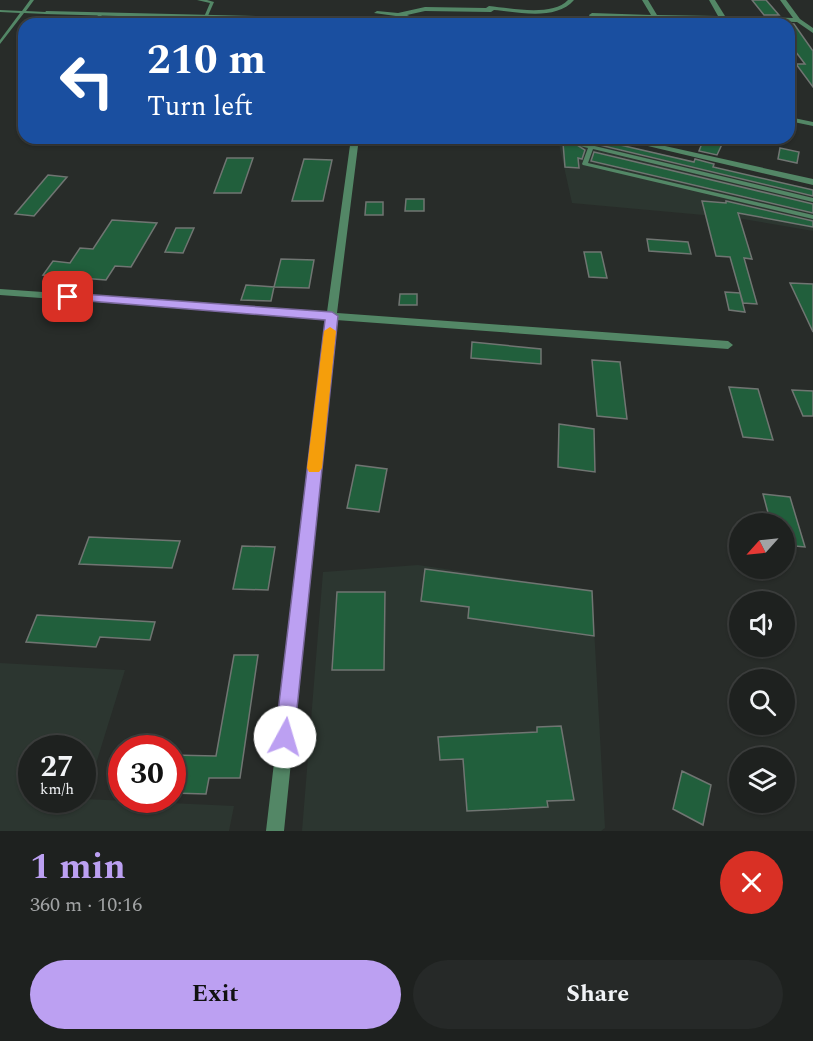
<!DOCTYPE html>
<html lang="en">
<head>
<meta charset="utf-8">
<style>
	body { margin:0; font-family:Spectral,serif; background:#262928; color:#f1f3f6; height:100vh; display:flex; flex-direction:column; font-size:22px; white-space:nowrap }
	* { box-sizing:border-box; margin:0 }
	p { font-size:20px; color:#a1a3a4 }
	.icon { flex:none; width:33px; height:33px; fill:none; stroke:currentColor; stroke-width:2; stroke-linecap:round; stroke-linejoin:round }
	.map { position:relative; height:831px; overflow:hidden }
	.side { display:flex; flex-direction:column; background:#1e211f; flex:1 }
	.side>* { flex:none }
	.hud { position:absolute; left:18px; top:18px; width:777px; height:126px; border-radius:18px; box-shadow:0 2px 4px #0004,0 0 0 2px #3c3e3d; background:#1a4fa0; color:#fff; overflow:hidden }
	.needle { width:39px; rotate:243deg }
	.fabs { position:absolute; left:729px; top:513px; display:grid; gap:12px }
	.fabs a { display:grid; place-items:center; width:66px; height:66px; border-radius:50%; background:#1e211f; box-shadow:0 2px 4px #0004,0 0 0 2px #3c3e3d; font-size:30px }
	.speed { position:absolute; left:18px; top:735px; display:flex; gap:12px; font-size:30px; font-weight:700; text-align:center }
	.speed>* { display:grid; place-content:center; width:78px; height:78px; border-radius:50%; background:#1e211f; box-shadow:0 2px 4px #0004,0 0 0 2px #3c3e3d; line-height:1 }
	.speed small { font-size:15px; font-weight:400 }
	.speed .limit { border:9px solid #d22; background:#fff; color:#111 }
	.pin { position:absolute; display:grid; place-items:center; width:51px; height:51px; color:#fff; margin:-26px; border-radius:12px; box-shadow:0 3px 9px #0006 }
	.me { position:absolute; width:66px; margin:-33px; rotate:6deg; stroke-linejoin:round; filter:drop-shadow(0 0 4px #0008) }
	.turn { display:flex; align-items:center; gap:21px; height:126px; padding:0 30px; font-size:27px }
	.turn .icon { width:78px; height:78px; stroke-width:2.5 }
	.turn b { display:block; font-size:42px; line-height:51px }
	.round { display:grid; place-items:center; flex:none; width:63px; height:63px; border-radius:32px; background:#262928 }
	.overview { display:flex; align-items:center; justify-content:space-between; height:102px; padding:0 30px }
	h1 { font-size:36px; font-weight:700; line-height:45px; color:#bca0f2 }
	.action { display:flex; gap:12px; margin-top:auto; padding:12px 30px }
	.action a { flex:1; height:69px; border-radius:36px; background:#bca0f2; color:#111; font-size:24px; font-weight:700; line-height:69px; text-align:center }
	.action a+a { background:#262928; color:#f1f3f6 }
	.map>svg:first-child { display:block }
</style>
</head>
<body>
<div class="map">
<svg width="813" height="831" viewBox="0 0 813 831">
	<rect width="100%" height="100%" fill="#282c29"/>
	<path fill="#2c3630" fill-rule="evenodd" d="M566,138H593L813,189V231L737,218L572,203L559,144Z
		M418,565L592,591L605,828L601,831H302L323,572Z
		M0,663L125,670L85,799L234,806L229,831H0ZM82,748V800H32V748Z"/>
	<path fill="#215f3c" stroke="#707572" stroke-width="1.5" d="M752,0H766L779,15H764Z
		M789,24H794L813,51V87L796,64H805L789,43Z
		M566,138H590L694,162L695,159L714,164L713,167L813,190V196L583,141L577,145L585,150L582,159L578,158L579,168L565,167L563,143Z
		M704,138L724,140L717,155L699,151Z
		M780,148L799,152L797,163L778,159Z
		M594,152L813,204V213L591,161Z
		M227,158H253L241,193H214Z
		M304,159L332,160L323,201H292Z
		M48,175L67,177L34,216L15,214Z
		M406,199H424V211H405Z
		M702,201L726,203V201L813,221V227L738,213L752,259L744,258L757,304L743,303L730,257L716,256Z
		M366,202H383V215H365Z
		M112,220L157,223L131,267L115,266L106,280L43,275L53,261L70,263L80,248L93,249Z
		M176,228H194L183,253L165,252Z
		M647,239L688,242L691,254L649,251Z
		M584,252H601L607,278L589,277Z
		M281,259L314,260L309,288L274,287Z
		M790,283L813,284V332Z
		M246,285L274,287L271,301L241,300Z
		M725,292L740,293L745,312L729,310Z
		M400,294H417V305H399Z
		M472,342L541,349V364L471,358Z
		M592,360L620,362L627,419L597,416Z
		M729,387L758,389L773,440L743,437Z
		M792,390L813,391V416H803Z
		M559,424L594,429L595,472L558,467Z
		M356,465L387,469L379,512L347,508Z
		M763,494L790,497L805,547L784,545V524H771Z
		M89,537L180,541L172,568L79,564Z
		M242,546L275,547L268,590L233,589Z
		M425,569L592,591L594,636L468,618L469,607L421,601Z
		M337,592H385L384,670H332Z
		M37,615L155,622L150,640L100,637L96,647L26,642Z
		M234,655H258L240,778H209L206,794L172,793V755L216,756Z
		M561,726L574,800L547,801L548,807L467,811L463,759L440,760L438,737L537,732V727Z
		M682,771L711,785L703,825L673,809Z"/>
	<g fill="none" stroke-linecap="round" stroke-linejoin="round">
		<path fill="#538766" fill-rule="evenodd" d="M30,0H34L26,11L46,12L48,13L46,14L24,13L0,44V40L20,13L0,12V10L22,11Z
			M197,0H207L214,2L207,18L204,17L210,3Z
			M99,14L102,15L94,24H90Z
			M134,14L137,15L132,24H128Z
			M582,143L813,198V202L593,149L588,163L813,215V219L583,165L582,164L588,148L580,146L579,145Z"/>
		<path fill="#538766" fill-rule="evenodd" d="M568,0H574C556,21 518,12 494,10L491,12L425,11L407,15L416,19L420,24H414L403,17L374,13L377,11L398,13L425,7L486,8L489,6C510,8 552,17 568,0Z
			M642,0H648L657,15L718,16L709,0H715L725,16L793,18L780,0H786L800,19L813,28V33L797,22L596,17L599,24H593L589,15L592,13L651,15Z
			M46,11L374,19L377,21L374,23L44,14Z
			M789,117L813,122V126L789,121Z
			M351,138H359L337,313L728,341L733,345L728,349L336,320L284,831H266L326,319L0,295V289L327,312Z
			M614,138H629L813,179V185Z"/>
	</g>
	<path fill="#bca0f2" stroke="#7a689d" stroke-width="1.5" d="M68,293L332,312L338,316L294,737L292,744L285,747L278,744L275,737L325,320L64,299V294Z"/>
	<path fill="#f59e0b" d="M330,327L336,331L322,468L319,472H309L307,468L324,331Z"/>
</svg>
<div class="fabs">
<a><svg class="needle" viewBox="-14 -14 28 28"><path d="M0-13l5 13h-10z" fill="#e53935"/><path d="M0 13l5-13h-10z" fill="#a1a3a4"/></svg></a>
<a><svg class="icon" aria-label="sound" viewBox="0 0 24 24"><path d="M4 9h4l5-4v14l-5-4H4zM17 9q2 3 0 6"/></svg></a>
<a><svg class="icon" aria-label="search" viewBox="0 0 24 24"><circle cx="10" cy="10" r="6"/><path d="M15 15l6 6"/></svg></a>
<a><svg class="icon" aria-label="layers" viewBox="0 0 24 24"><path d="M12 4l9 5-9 5-9-5zM3 14l9 5 9-5"/></svg></a>
</div>
<div class="speed"><div>27<small>km/h</small></div><div class="limit">30</div></div>
<div class="pin" style="left:68px;top:297px;background:#d93025"><svg class="icon" aria-label="arrive" viewBox="0 0 24 24"><path d="M6 21V4h12l-3 4 3 4H6"/></svg></div>
<svg class="me" style="left:285px;top:737px" viewBox="-20 -20 40 40"><circle r="19" fill="#fff"/><path d="M0-13L10 11 0 6-10 11z" fill="#bca0f2"/></svg>
<div class="hud">
<div class="turn"><svg class="icon" aria-label="left" viewBox="0 0 24 24"><path d="M17 20v-9H6M10 6l-5 5 5 5"/></svg><div><b>210 m</b>Turn left</div></div>
</div>
</div>
<section class="side">
<div class="overview"><div><h1>1 min</h1><p>360 m · 10:16</p></div><a class="round" style="background:#d93025;color:#fff"><svg class="icon" aria-label="close" viewBox="0 0 24 24"><path d="M6 6l12 12M18 6L6 18"/></svg></a></div>
<div class="action"><a>Exit</a><a>Share</a></div>
</section>
</body>
</html>
